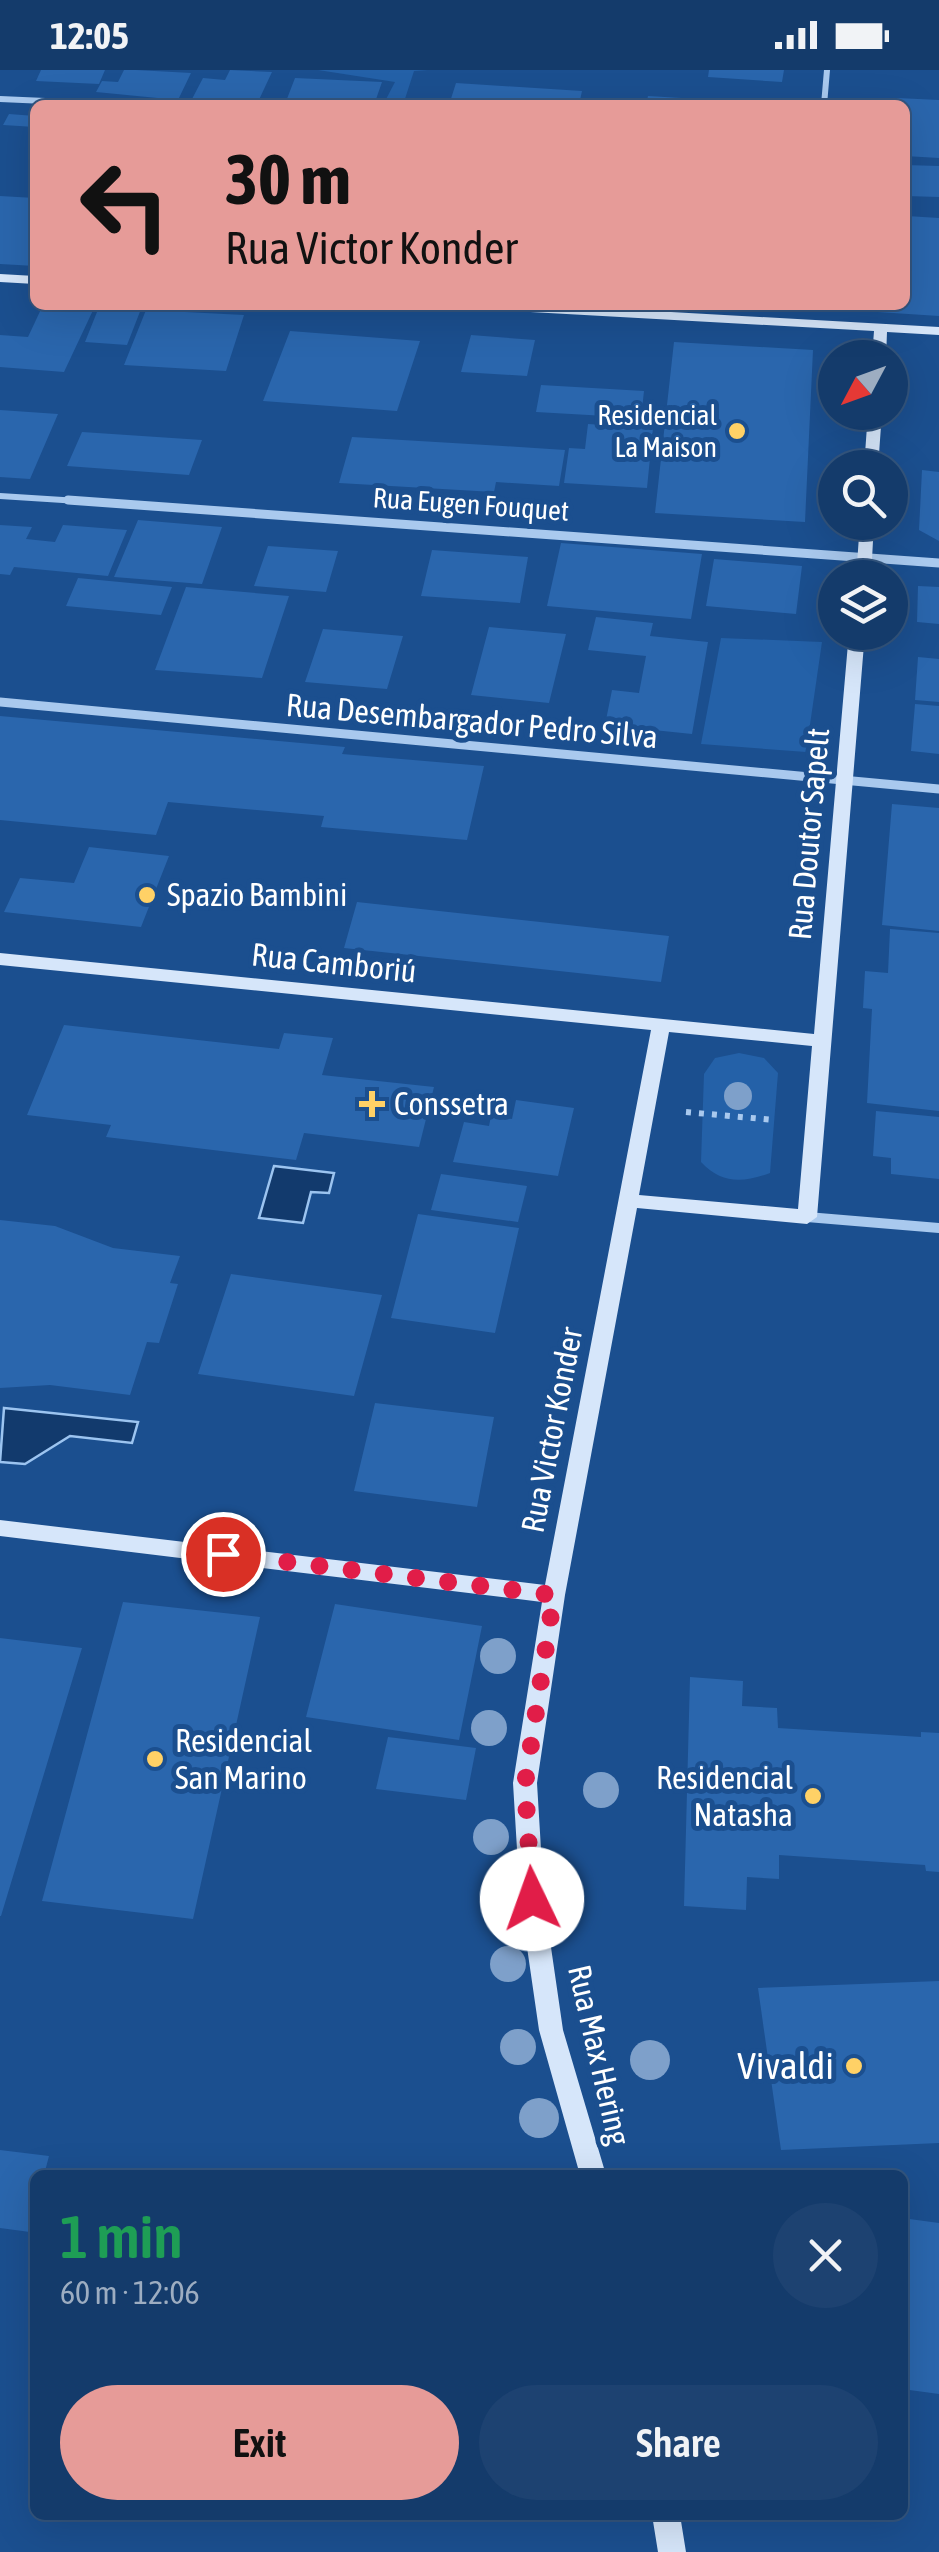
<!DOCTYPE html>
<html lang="en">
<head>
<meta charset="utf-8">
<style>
	body { margin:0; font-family:"Asap Condensed",sans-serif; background:#1d4271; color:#f1f3f6; height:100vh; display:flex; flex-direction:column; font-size:38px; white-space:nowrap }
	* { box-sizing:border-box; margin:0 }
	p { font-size:32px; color:#9dadc1 }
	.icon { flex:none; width:55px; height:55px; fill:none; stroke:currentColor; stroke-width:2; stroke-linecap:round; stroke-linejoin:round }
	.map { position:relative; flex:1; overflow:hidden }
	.side { position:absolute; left:30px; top:2100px; width:878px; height:350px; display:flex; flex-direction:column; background:#143b6b; border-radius:15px; box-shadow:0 10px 40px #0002,0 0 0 2px #33557e }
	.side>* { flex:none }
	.top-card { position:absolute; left:30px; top:30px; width:880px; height:210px; border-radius:15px; box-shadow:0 10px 40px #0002,0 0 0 2px #33557e; background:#e69b98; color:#111; overflow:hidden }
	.needle { width:65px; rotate:229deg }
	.fabs { position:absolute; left:818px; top:270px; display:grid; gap:20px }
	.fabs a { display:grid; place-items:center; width:90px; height:90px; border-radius:50%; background:#143b6b; box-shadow:0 10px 40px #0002,0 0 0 2px #33557e; font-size:50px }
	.pin { position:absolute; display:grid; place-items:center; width:85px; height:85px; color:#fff; margin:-42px; border:5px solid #fff; border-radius:50%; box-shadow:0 2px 10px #0007 }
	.me { position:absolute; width:110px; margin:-55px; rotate:357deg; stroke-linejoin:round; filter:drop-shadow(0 0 8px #0008) }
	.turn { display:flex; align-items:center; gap:35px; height:210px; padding:0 30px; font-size:45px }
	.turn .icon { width:130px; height:130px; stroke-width:2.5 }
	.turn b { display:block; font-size:70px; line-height:85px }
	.round { display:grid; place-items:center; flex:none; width:105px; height:105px; border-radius:52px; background:#1d4271 }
	.summary { display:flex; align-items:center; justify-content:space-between; height:170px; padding:0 30px }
	h1 { font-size:60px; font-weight:600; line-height:75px; color:#1e9e55 }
	.cta { display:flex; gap:20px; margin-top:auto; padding:20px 30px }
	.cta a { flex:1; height:115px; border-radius:60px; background:#e69b98; color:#111; font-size:40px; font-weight:600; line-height:115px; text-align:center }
	.cta a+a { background:#1d4271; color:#f1f3f6 }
	.status { display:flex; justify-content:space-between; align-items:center; height:70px; padding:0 50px; background:#143b6b; direction:ltr }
	.status svg { height:28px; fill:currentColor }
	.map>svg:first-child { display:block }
</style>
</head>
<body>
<div class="status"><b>12:05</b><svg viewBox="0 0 49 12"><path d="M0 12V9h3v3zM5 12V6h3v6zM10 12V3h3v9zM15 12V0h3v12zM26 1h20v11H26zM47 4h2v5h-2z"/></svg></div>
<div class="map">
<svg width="939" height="2482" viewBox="0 0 939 2482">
	<rect width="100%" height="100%" fill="#1b4f8f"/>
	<path fill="#2461a8" d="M318,0H428L414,1L403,35H383L395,12Z
		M721,568L822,572L806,682L701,674Z
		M739,983L764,988L778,1003L770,1103C742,1113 722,1114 701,1092L704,1004L715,988Z"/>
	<path fill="#123a6d" stroke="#9cc4f0" stroke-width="2.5" d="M274,1096L334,1103L329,1123L311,1122L303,1153L259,1148Z
		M4,1338L138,1352L132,1373L70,1366L25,1394L0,1392Z"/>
	<path fill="#2a66ad" d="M41,0H105L99,14L36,11Z
		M124,0H136L191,3L178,30L96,22L102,11L118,12Z
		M230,0L272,2L257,34L192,29L203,8L225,10Z
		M709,0H784L782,12L708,7Z
		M295,8L382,12L374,35L285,34Z
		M456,13L582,21L579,35H449Z
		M648,26L748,32V35H646Z
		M897,28L939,30V88L905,86V35H897Z
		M9,44L35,46V57L3,55Z
		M905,95L939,96V127L905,126Z
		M0,126L35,128V196L0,194Z
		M907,146L939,148V246L816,238L905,235Z
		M43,235L95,236L64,302L0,297V265L28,267Z
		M99,237L141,239L127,275L85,272Z
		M146,240L244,245L226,301L124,295Z
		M290,261L420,271L397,341L263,331Z
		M471,265L535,270L527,306L461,302Z
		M674,272L813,280L805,452L655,443Z
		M541,315L644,321L641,348L536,342Z
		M0,340L58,344L30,409L0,407Z
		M588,354L653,358L647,418L564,413L569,378L585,379Z
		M82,362L202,370L189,405L67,396Z
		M352,367L503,376L565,380L559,416L496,412L494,422L339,413Z
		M922,400L939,402V471L919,460Z
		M138,450L222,457L202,514L114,507Z
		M0,455L32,457L26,469L55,472L63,455L127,460L108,506L14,497L10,505L0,504Z
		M561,473L702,484L691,549L547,536Z
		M268,476L338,481L326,522L254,516Z
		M432,480L528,487L520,533L421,526Z
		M714,489L802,496L796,544L706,536Z
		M78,508L172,517L161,545L66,536Z
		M918,516L939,517V554L917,552Z
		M186,517L289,526L262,608L155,600Z
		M596,547L653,553L650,566L708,572L692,664L605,655L612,620L639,623L646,586L588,580Z
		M489,557L566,564L549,633L471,625Z
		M323,559L403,566L387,619L305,612Z
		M918,587L939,589V632L915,630Z
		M915,634L939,636V684L911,681Z
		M0,646L345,677L342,684L484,696L467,770L321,757L324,746L168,732L156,765L0,750Z
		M892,734L939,738V861L882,855Z
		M89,777L169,786L141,857L4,842L20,808L74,813Z
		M357,832L669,866L661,912L344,878Z
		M890,859L939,863V1041L867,1033L872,939L863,938L865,901L888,903Z
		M64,955L279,979L284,963L333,968L322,1005L434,1017L419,1077L304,1063L296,1090L106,1067L111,1055L27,1045Z
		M516,1030L574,1038L558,1106L453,1092L464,1052L489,1056L491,1046L512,1049Z
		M876,1041L939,1047V1109L891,1104V1088L873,1086Z
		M441,1104L527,1116L518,1152L431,1140Z
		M418,1144L519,1158L495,1263L391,1248Z
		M0,1150L55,1156L113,1178L180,1186L170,1213L178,1214L159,1273L147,1272L130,1325L50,1315L0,1318Z
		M231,1204L382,1225L354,1326L198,1304Z
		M375,1333L494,1347L477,1437L354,1421Z
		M123,1532L260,1547L193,1849L42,1831Z
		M335,1534L482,1556L459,1670L306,1647Z
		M0,1568L82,1578L1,1846H0Z
		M690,1607L743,1611L742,1636L777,1638L778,1658L921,1667V1662L939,1663V1802L926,1801L925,1795L779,1785V1809L747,1807L746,1840L684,1836Z
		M388,1667L476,1678L466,1730L376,1719Z
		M939,1911V2073L781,2080L758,1918Z
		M0,2080L49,2086L44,2105H35L30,2162L0,2158Z
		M902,2148L939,2153V2324L902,2319Z"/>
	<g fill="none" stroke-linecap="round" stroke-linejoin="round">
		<path stroke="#a9c9ee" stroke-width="6" stroke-dasharray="5 8" stroke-linecap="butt" d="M686,1042L774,1050"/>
		<path stroke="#a9c9ee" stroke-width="6" d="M0,29L136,35
			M824,35L827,0
			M0,426L110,433"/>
		<path stroke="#a9c9ee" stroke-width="9" d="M68,430L939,493
			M0,632L939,719"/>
		<path stroke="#a9c9ee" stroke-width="10" d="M807,1147L939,1158"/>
		<path fill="#d6e6fa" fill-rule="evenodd" d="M0,204L35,206V214L0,212Z
			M469,235H547L939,257V265L887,262L886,288H872L874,261L476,239Z
			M868,342H882L878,398H864Z
			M860,452H874L871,508H856Z
			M849,562H865L817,1147L807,1154L637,1138L565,1525L537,1713L544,1829L563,1960L606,2105H580L539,1960L520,1829L513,1713L542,1532L0,1466V1450L545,1515L651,960L0,895V883L814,964ZM669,962L812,976L798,1139L639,1125Z
			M652,2445H680L686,2482H658Z"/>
	</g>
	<g fill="#7ea0ca">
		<circle cx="738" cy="1026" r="14"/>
		<circle cx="498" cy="1586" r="18"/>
		<circle cx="489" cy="1658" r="18"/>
		<circle cx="601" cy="1720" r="18"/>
		<circle cx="491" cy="1767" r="18"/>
		<circle cx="508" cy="1894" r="18"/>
		<circle cx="518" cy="1977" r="18"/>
		<circle cx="650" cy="1990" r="20"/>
		<circle cx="539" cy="2048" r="20"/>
	</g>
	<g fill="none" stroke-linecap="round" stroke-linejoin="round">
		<path stroke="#e11d48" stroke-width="18" stroke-dasharray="0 32.4" d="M223,1484L554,1525L525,1714L532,1829"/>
	</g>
	<g fill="#ffd166" stroke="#1b4f8f" stroke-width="4">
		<circle cx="737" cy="361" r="10"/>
		<circle cx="147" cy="825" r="10"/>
		<path d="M367 1019h10v10h10v10h-10v10h-10v-10h-10v-10h10z"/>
		<circle cx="155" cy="1689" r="10"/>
		<circle cx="813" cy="1726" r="10"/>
		<circle cx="854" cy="1996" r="10"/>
	</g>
	<g text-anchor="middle" stroke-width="10" stroke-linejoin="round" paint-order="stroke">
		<g font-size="28" fill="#fff" stroke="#1b4f8f" text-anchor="end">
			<text x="717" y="355">Residencial<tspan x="717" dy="32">La Maison</tspan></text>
		</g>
		<g font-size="28" fill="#fff" stroke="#1b4f8f">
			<text transform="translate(471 434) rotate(4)" y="10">Rua Eugen Fouquet</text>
		</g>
		<g font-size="32" fill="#fff" stroke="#1b4f8f">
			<text transform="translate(472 651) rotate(5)" y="11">Rua Desembargador Pedro Silva</text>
			<text transform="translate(809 764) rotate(-85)" y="11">Rua Doutor Sapelt</text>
			<text transform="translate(334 893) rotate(6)" y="11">Rua Camboriú</text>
			<text transform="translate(552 1360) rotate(-79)" y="11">Rua Victor Konder</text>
			<text transform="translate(599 1985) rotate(77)" y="11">Rua Max Hering</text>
		</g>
		<g font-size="32" fill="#fff" stroke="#1b4f8f" text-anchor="start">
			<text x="167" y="836">Spazio Bambini</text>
			<text x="394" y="1045">Conssetra</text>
			<text x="175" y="1682">Residencial<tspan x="175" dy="37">San Marino</tspan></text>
			<text x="793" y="1719" text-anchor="end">Residencial<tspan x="793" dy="37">Natasha</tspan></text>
		</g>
		<g font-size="38" fill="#fff" stroke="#1b4f8f" text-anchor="end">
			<text x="834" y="2009">Vivaldi</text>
		</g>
	</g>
</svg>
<div class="fabs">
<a><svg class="needle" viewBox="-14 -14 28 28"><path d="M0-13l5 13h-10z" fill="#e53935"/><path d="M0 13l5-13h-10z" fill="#9dadc1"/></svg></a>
<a><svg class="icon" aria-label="search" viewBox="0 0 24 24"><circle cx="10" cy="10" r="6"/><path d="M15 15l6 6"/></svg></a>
<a><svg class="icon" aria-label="layers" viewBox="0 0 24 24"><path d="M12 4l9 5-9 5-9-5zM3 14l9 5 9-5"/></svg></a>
</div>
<div class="pin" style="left:223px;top:1484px;background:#d93025"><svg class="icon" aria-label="arrive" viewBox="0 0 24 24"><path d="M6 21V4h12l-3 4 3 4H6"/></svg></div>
<svg class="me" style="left:532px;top:1829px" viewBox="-20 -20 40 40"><circle r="19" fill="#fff"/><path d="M0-13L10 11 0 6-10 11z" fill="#e11d48"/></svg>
<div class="top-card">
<div class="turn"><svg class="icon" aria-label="left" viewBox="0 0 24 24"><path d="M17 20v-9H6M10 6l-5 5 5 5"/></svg><div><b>30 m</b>Rua Victor Konder</div></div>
</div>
<section class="side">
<div class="summary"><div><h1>1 min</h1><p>60 m · 12:06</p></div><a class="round"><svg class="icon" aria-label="close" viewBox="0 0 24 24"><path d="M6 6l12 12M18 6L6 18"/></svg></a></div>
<div class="cta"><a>Exit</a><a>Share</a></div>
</section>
</div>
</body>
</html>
